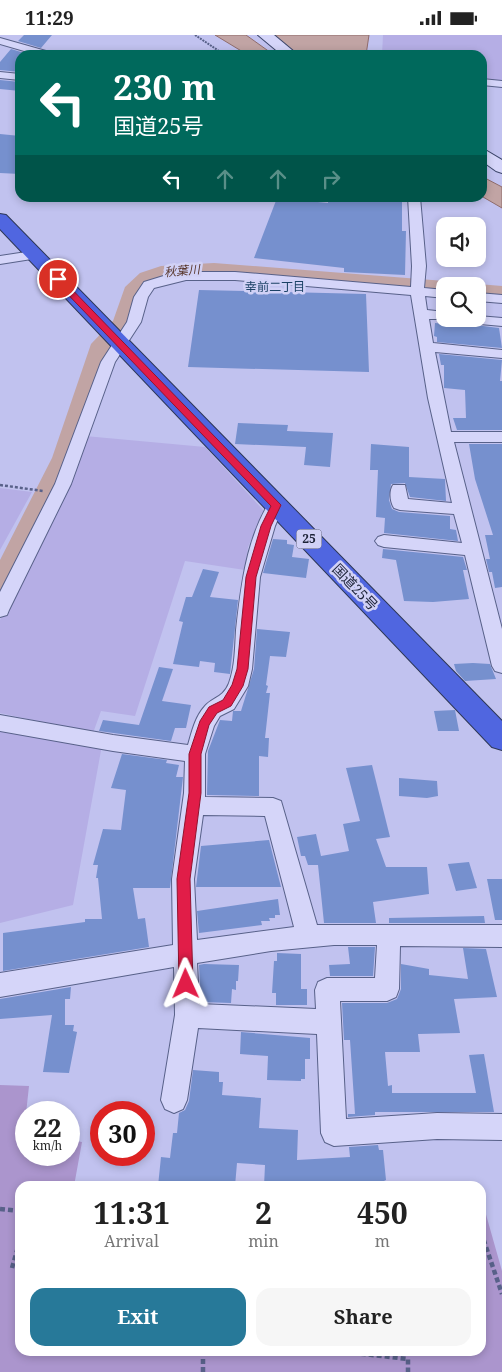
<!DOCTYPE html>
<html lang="en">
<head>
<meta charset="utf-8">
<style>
	body { margin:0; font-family:"Noto Serif","Noto Sans JP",serif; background:#f6f6f6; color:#222; height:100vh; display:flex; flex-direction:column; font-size:19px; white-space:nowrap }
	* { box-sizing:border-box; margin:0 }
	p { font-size:16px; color:#767676 }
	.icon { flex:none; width:28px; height:28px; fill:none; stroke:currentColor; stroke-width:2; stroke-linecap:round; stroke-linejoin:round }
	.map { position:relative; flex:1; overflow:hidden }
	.sheet { position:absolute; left:15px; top:1146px; width:471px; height:175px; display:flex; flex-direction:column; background:#fff; border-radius:15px; box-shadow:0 2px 8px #0003 }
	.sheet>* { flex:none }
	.top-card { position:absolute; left:15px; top:15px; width:472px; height:152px; border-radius:15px; box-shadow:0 2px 8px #0003; background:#00695c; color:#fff; overflow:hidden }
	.fabs { position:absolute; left:436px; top:182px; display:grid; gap:10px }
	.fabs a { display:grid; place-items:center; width:50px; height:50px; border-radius:10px; background:#fff; box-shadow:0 2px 8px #0003; font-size:25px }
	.speed { position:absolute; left:15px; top:1066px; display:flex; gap:10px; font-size:25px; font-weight:700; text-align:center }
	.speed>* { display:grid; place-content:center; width:65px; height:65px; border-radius:50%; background:#fff; box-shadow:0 2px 8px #0003; line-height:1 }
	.speed small { font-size:12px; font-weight:400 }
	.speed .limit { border:8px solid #d22; background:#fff; color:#111 }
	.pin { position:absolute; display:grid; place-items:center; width:42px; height:42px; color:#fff; margin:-21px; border:2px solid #fff; border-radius:50%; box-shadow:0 1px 5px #0007 }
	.me { position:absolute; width:55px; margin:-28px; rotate:359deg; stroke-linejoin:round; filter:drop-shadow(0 0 4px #0008) }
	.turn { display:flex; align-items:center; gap:18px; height:105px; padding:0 15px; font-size:22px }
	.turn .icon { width:65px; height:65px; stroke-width:2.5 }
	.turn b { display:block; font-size:35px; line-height:42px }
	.lanes { display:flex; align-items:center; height:48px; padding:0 15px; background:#0003; justify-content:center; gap:25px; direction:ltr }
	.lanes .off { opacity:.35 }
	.eta { display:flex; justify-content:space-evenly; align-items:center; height:85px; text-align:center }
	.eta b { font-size:30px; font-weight:700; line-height:35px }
	.primary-button { display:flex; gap:10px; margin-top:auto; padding:10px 15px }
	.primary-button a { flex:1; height:58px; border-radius:15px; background:#277999; color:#fff; font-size:20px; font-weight:700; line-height:58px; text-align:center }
	.primary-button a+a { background:#f6f6f6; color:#222 }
	.status { display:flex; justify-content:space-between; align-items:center; height:35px; padding:0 25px; background:#fff; direction:ltr }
	.status svg { height:14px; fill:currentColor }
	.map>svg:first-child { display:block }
</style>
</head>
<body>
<div class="status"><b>11:29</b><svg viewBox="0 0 49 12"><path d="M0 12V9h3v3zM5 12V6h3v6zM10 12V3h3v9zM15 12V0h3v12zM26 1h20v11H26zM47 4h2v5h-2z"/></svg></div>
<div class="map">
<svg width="502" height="1337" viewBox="0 0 502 1337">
	<rect width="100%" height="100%" fill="#c1c2ef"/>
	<path fill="#b5aee5" d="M383,0H502V47L483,46L482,20H382Z
		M85,401L205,412L264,476L248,512L245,535L185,526L135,681L101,676L93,698L0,678V585L66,454Z
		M0,453L32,457L0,515Z
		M0,690L102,710L73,870L0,888Z"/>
	<path fill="#ab95cd" d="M0,1050L29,1051L24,1097L26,1098V1120H69V1105L82,1107L74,1151H20V1316H481V1176H485L502,1236V1337H0Z"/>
	<path fill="#c1a4a4" stroke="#8f6c6b" d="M215,0H246L274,20H248Z
		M272,0H369L366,20H299Z
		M483,142L502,152V173L483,162Z"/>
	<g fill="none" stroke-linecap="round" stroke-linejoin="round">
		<path fill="#c1a4a4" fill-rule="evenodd" d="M214,228L445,246L453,247L455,251H445V258L214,240L170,241L154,246L146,254L134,289L113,311L78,423L14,553L10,560L0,563V525L52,423L91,309L113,286L125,252L140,238L161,231Z
			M478,249L502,251V263L478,261V251H470Z"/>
	</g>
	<path fill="#7690ce" d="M24,0H52L41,13L18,6Z
		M11,14L31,20H20V37L0,35V27Z
		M0,45L20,47V56L0,54Z
		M0,99L20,101V139L0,138Z
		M345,162H402V196H406L405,240L344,237V233L254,223L277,163L328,168V165L345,166Z
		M199,255L366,259L369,337L188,332Z
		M435,288L459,290V288L499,293L502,313L437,307V302L434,301Z
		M439,319L502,325L500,346H502V395H457L453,383H466L465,355L444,353V330H441Z
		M238,388L288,390L287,396L333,398L330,432L304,430L306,412L235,409Z
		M371,409L409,412V442L445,444L446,466L410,462L405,448L391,449L389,465L392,474L399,477L450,481V494L456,495L458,506L384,498L385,483L376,482L378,435H370Z
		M469,409H502V552L495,553L492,537H489L486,524H490L485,500H493L475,444Z
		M273,504L287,505V509L294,510L292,522L309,524L306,543L263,538Z
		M383,514L463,522L467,535H463L469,564L433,567L404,566L396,525L382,523Z
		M203,534L219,537L210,562L238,565L230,639L214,637L215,628L200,626L199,632L173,629L183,587L179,586L186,562H192Z
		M257,594L290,597L286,622L270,621L266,650L268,651L266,658H270L265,703H269L268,722L259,721V761L207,760L208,716L220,685L232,686L233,676H241L254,634Z
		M473,628L490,629L496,644L465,646L456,636L454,629Z
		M159,632L173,634L162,666L191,670L186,693H175L171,706L99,696L103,685L139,690Z
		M455,675L459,696H438L434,676Z
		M122,719L167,725L166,728L179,730L176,742H183L170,853H133L138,884L145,883L149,912L3,936V898L85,887V884H102L98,843H96L98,830H93L103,794L121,795L126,755L111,753Z
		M372,730L390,802L376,804L386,832H427L429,859L373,867L376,888H324L318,830H308L305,821H301L297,802L316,799L321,821L349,816L343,789L360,786L346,733Z
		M399,743L437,746L438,761L427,763L399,761Z
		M269,805L281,852H196L201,811Z
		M469,827L477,853L456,856L448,829Z
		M487,844H502V885H495Z
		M278,864L280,880H275V883H269L270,886H261L262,890L199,898L197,876Z
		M484,881L485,888H389V883Z
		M348,912H375L373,941H330L329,930L350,929Z
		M463,913L486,914L497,962L454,964L460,998L418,999L420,1017H385L388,1051L392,1050V1058H476L469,1020L484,1019L494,1077H375V1080L348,1082V1079H355L350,1005H344L342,968H387L397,964L401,954V929L429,934V940L468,944Z
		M277,918L301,919V954H307V970H276V958H272L274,926H277Z
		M204,929L239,930L238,946H236V955L232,954L231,968L201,967L199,930Z
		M71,952L70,964H65V990H74L73,996L77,997L69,1038L43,1037L52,980L0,984V964Z
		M241,997L310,1003V1024H305V1044H301V1046L267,1045L268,1021L240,1019Z
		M193,1035L219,1037V1047H223L222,1060L261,1063L259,1093L298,1095L297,1125L350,1122L349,1112L378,1110L379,1115H383L386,1145L384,1146V1151H264L265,1130L237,1128L235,1151H158L161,1122L170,1123L173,1098H177L179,1078L185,1075L189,1066Z"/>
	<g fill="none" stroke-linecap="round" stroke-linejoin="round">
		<defs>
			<path id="street" d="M0,3L53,18L54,20H38L0,9Z
				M0,37L20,39V45L0,43Z
				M482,44L502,46V52L482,50Z
				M408,162H420L426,231L424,253L445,255V263L425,261L427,275L445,277V284H450H429L433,308L502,315V323L435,317L451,397H502V407H454L502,594V638L495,636L492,631L465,520L384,512L378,510L375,506L378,502L384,500L462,508L454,479L400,475L394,473C390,467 389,456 393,450H405L408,464L452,468L428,363L411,260L235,245H186L154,253L148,262L141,287L115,327L71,449L9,575L7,580L0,582V557L55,449L101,327L127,287L134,262L144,247L170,239L186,237H235L411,252L412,231Z
				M33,216L40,220L38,223L0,229V221Z
				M478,258L502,260V268L478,266Z
				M478,281L502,283V291L469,288L462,284H478Z
				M276,464L282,466L284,470L275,491L260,542L252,634L248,651L234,674L220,681L214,691L205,719V762L273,763L281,766L317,890H502V912L400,911L399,954L396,962L387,966H340L346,1084L437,1078L502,1079V1105L437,1104L334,1111L325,1107L321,1098L317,999L198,993L187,1065L183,1074L174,1078L165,1074L161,1065L175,980L174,932L0,962V938L173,910L172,844L184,758L185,726L113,716L0,696V680L113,700L188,710C192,696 195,682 205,671C213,662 223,663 229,648C235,632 235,612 236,595C241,551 246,505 270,466ZM203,780L265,781L294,892L197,905L194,844ZM334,910H377L375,943H327L318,947L315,955L316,974L199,969L197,928L271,916Z"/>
			<path id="secondary" d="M258,0H274L298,20H282Z
				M482,113L502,125V138L496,136L482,126Z"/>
			<path id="highway" d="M0,179L6,180L502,686V715L492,712L0,194Z"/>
		</defs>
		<use href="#street" stroke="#586189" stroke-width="2"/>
		<use href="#secondary" stroke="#3c466a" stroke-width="2"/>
		<use href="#highway" stroke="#2d3756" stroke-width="2"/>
		<path stroke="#586189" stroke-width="2" stroke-dasharray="2 1" stroke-linecap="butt" d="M195,0L225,20"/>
		<path stroke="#586189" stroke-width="2.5" stroke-dasharray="3 2" stroke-linecap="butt" d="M0,450L43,456"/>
		<path stroke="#586189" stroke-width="4.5" stroke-dasharray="5 3" stroke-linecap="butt" d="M0,1174L20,1176
			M481,1197L502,1259
			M12,1233L20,1205
			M203,1316V1337
			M337,1316L408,1324V1337"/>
		<use href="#street" fill="#d5d5f9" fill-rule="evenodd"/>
		<use href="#secondary" fill="#d5d5f9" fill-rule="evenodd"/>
		<use href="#highway" fill="#5066e0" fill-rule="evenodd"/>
	</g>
	<path fill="#e11d48" stroke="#92132f" d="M55,242H60L281,470L271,491L256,542L248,634L243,651L231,671L217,678L209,690L201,719V758L190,844L193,949L191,954L186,956L181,954L179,949L177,844L189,758V719L200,686L209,672L223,665L232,650L237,634L246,542L261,491L271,471L55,246Z"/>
	<g text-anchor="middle" stroke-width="5" stroke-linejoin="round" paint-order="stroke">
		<g font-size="12" font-style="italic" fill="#58362c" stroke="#d1d1f6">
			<text transform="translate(182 236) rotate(-5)" y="4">秋葉川</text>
		</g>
		<g font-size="12" fill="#1b4165" stroke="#d1d1f6">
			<text x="275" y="256">幸前二丁目</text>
		</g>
		<rect fill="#d1d1f6" stroke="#535771" stroke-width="1" x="296.5" y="494.5" width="25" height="19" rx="4"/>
		<g font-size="12" font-weight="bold" fill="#1d2338">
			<text x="309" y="508">25</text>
		</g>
		<g font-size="14" fill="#1d2338" stroke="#d1d1f6">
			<text transform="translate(355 552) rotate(46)" y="5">国道25号</text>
		</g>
	</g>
</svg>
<div class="fabs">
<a><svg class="icon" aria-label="sound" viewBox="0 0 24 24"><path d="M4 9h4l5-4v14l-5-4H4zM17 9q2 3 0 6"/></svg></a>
<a><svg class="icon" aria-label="search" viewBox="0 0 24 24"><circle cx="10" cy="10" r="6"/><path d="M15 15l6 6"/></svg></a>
</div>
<div class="speed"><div>22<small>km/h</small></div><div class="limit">30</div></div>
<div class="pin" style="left:58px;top:244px;background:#d93025"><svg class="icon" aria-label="arrive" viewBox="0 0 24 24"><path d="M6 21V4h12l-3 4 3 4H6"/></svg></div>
<svg class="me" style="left:186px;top:949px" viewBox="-20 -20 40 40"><path d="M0-17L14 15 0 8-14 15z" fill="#e11d48" stroke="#fff" stroke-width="4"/></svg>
<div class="top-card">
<div class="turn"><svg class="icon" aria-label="left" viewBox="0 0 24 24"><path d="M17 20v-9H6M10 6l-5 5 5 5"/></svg><div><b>230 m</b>国道25号</div></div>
<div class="lanes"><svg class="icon" aria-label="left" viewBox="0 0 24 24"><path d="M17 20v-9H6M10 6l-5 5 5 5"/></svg><svg class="icon off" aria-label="ahead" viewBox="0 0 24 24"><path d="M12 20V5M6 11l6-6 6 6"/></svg><svg class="icon off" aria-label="ahead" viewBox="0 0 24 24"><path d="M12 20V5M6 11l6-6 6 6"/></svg><svg class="icon off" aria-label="right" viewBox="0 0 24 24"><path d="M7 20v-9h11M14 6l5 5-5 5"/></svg></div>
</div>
<section class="sheet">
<div class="eta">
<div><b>11:31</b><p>Arrival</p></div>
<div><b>2</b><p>min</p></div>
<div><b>450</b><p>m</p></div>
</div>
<div class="primary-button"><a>Exit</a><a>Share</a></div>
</section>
</div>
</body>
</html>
